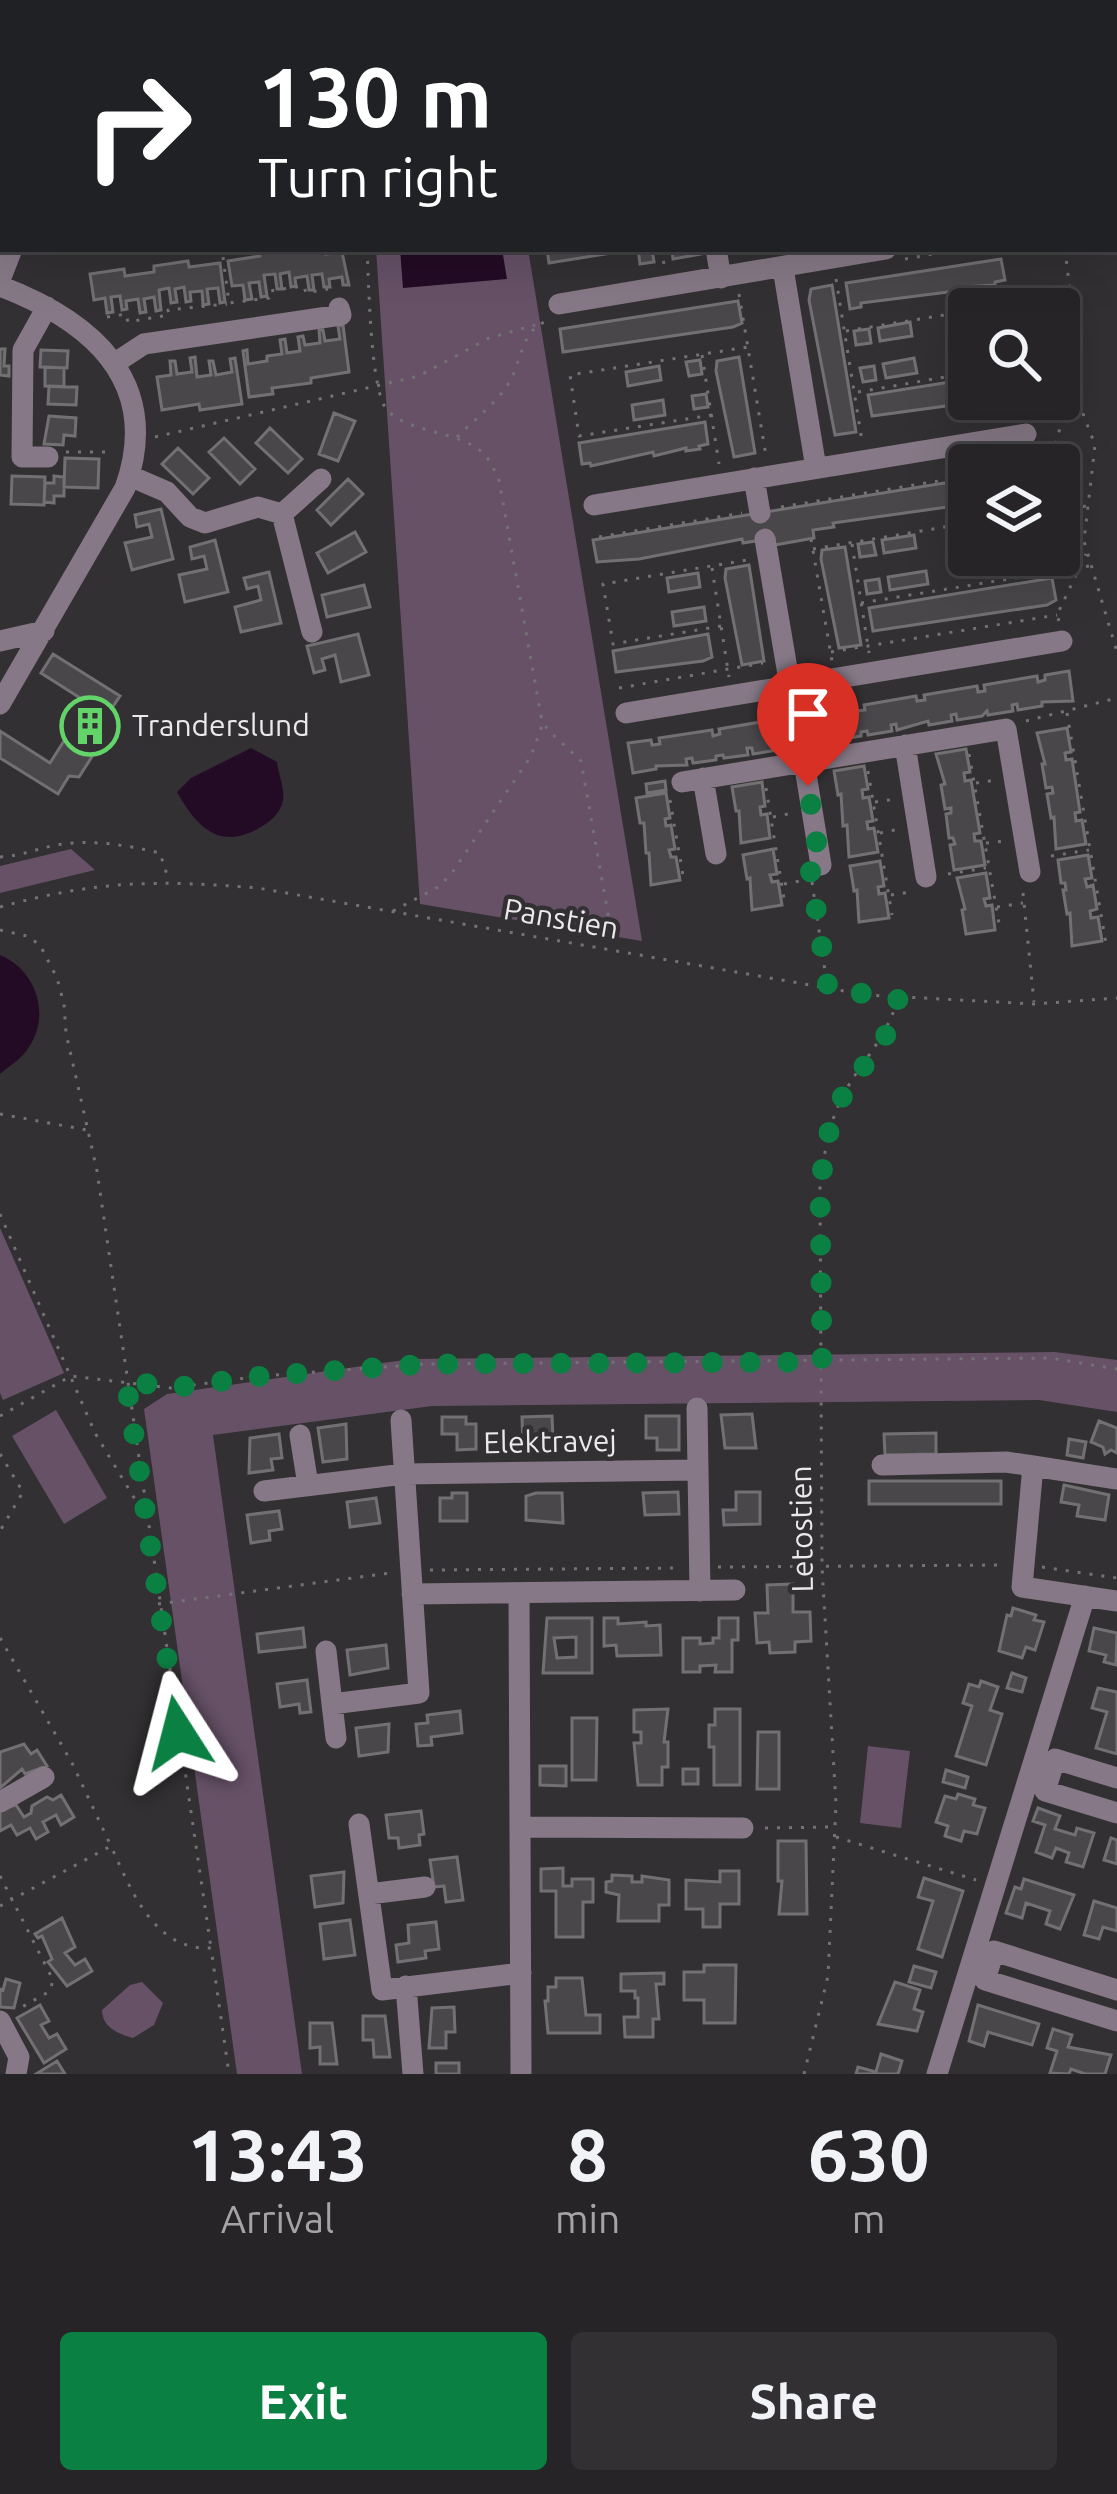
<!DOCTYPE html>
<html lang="en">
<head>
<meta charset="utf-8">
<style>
	body { margin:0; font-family:Ubuntu,sans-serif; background:#323032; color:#f1f3f6; height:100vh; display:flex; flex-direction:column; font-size:45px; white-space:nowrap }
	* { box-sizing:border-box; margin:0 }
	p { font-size:39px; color:#a4a4a7 }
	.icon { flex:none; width:66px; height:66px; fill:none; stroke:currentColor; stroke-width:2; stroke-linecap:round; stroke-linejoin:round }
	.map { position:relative; height:2074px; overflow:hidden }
	.details { display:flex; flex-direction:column; background:#262426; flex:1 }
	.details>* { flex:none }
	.hud { position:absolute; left:0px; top:0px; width:1119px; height:252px; box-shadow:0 12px 48px #0002,0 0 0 3px #424143; background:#202124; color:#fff; overflow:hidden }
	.buttons { position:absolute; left:948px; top:288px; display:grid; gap:24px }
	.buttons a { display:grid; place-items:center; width:132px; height:132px; border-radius:12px; background:#262426; box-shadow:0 12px 48px #0002,0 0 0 3px #424143; font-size:60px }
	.pin { position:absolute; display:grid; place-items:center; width:102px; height:102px; color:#fff; margin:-123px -51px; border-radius:50% 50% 50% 0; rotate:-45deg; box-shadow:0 0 12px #0007 }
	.pin .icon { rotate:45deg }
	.me { position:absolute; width:132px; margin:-66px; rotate:351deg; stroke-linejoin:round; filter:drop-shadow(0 0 9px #0008) }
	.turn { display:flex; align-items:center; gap:42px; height:252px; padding:0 60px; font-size:54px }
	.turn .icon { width:156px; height:156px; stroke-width:2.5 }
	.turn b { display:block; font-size:84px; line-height:102px }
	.eta { display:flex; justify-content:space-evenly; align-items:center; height:204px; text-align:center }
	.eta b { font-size:72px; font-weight:700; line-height:84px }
	.button { display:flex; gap:24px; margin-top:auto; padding:24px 60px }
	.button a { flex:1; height:138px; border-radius:12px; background:#0b8043; color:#fff; font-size:48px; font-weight:700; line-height:138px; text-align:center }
	.button a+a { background:#323032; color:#f1f3f6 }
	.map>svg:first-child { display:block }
</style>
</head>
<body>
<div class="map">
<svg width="1117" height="2074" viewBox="0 0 1117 2074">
	<rect width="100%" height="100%" fill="#323032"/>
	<path fill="#665167" d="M376,249H528L642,941L420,904Z
		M71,849L95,870L0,893V866Z
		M0,1228L64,1373L3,1400L0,1393Z
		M1055,1352L1117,1360V1412L1039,1400L432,1406L213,1435L302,2074H237L144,1409L167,1394L411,1359Z
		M56,1410L107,1498L64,1524L12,1436Z
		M868,1746L910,1751L901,1828L860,1823Z
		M142,1982L163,2003L154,2025L133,2038C118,2034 102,2027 102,2010L130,1985Z"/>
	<path fill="#230b25" d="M400,249H502L507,279L403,288Z
		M251,748L277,762C278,773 285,789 283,800C281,813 270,822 259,828C219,851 196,826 177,792L191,778Z
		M0,955C36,970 51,1014 29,1047C22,1059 10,1065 0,1074Z"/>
	<path fill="#4a474a" stroke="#737073" stroke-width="3" fill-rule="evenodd" d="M293,249L294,253L319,249H325L326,254L342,252L349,285H343L342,277L329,279L330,287H324L322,274L312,275L314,290H309L307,276L295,278L296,286L291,287L289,272L280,274L282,289H277L275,274L264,275L267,296L261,297L259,282L249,283L252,299L245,300L243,285L232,286L228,261L260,256L259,251Z
		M547,249H629L630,250L549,263Z
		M638,249H652L654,262L640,264Z
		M666,249H700L701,254L673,259L672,251Z
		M1001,259L1005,280L995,282V285L963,287L964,290L861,303V307L850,309L846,283Z
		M188,261L189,267L220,263L225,302L220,303L218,288L207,289L209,304L203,305L202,291L190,292L191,301L186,302L184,287L175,289L177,302L171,303L169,288L159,290L161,310L156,311L154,297L144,299L146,312L140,313L138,299L126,301L127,309L122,310L120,296L111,297L113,312L107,313L105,298L94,300L90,274L124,269L125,276L154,272V266Z
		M832,285L856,432L835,435L809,300L811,289Z
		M738,301L742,323L733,327L563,352L560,329Z
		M910,322L912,336L880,341L878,328Z
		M343,325L349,372L311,378V383L272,388L273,394L249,397L243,351L247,350L248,364L267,361V356L282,354L280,340L285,339L287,353L300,351L298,337L303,336L305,345L320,343L319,330H323L325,341L340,339L338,326Z
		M869,329L871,343L856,345L854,331Z
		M0,349H5L4,366H9V376L0,375Z
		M41,350L68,351L67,368L40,367Z
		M195,357L197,377L211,375L209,361H213L216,375L232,372L230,359L235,358L242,404L200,410L199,404L162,410L157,377L171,375L170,361H175L177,374L192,372L190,358Z
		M739,357L755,453L734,457L716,371L717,361Z
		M914,358L917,373L886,378L883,364Z
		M700,360L702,374L689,376L686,362Z
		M659,366L661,380L628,386L626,372Z
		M874,366L876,380L863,382L860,368Z
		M45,367L64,368V387L45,386Z
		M969,379V399H976L968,403L872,416L868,395Z
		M49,386L77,387L76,405L48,404Z
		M706,394L708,407L694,409L692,396Z
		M663,400L665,415L634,420L632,405Z
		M334,413L355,421L338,461L319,454Z
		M49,416L76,418L75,436L64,435L63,445L44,444Z
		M705,422L708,444L699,446L700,449L686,451V448L654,456L653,452L591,466L590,463L582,464L579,443Z
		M270,428L302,459L288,473L256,443Z
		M224,438L255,469L240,484L209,452Z
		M178,448L209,478L193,494L162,464Z
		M65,458L99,459L98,488L64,487Z
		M12,476L45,477L44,505L11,504Z
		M54,476L64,477V496H54V503L44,502L45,483H54Z
		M348,479L363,494L331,525L317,510Z
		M969,479V504L833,523L834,527L813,530L814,538L775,545L774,538L743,543L742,539L639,559L597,562L593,540Z
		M161,509L173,559L132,570L125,543L152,537L149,524L137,527L135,515Z
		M355,532L366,552L328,573L317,553Z
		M914,535L916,548L884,553L882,540Z
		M215,540L228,592L185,602L179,575L207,569L204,556L192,559L190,547Z
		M873,542L876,555L860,557L858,544Z
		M845,547L861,645L839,648L821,559L822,550Z
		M749,565L764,661L742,665L725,578L726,569Z
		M926,571L928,584L890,590L888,577Z
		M269,572L281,623L241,632L235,607L261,600L258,586L247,589L244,578Z
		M698,573L700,587L669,592L667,578Z
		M1052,578L1056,600L1047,605L873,631L869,608Z
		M879,579L881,592L867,594L865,581Z
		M364,585L370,607L327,617L322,595Z
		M704,607L706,621L674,626L672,612Z
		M358,634L369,675L341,682L335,655L322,659L325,670L314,673L307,646Z
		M708,634L712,657L703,661L616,672L613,651Z
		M53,654L120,696L108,714L114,722L79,777L69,776L58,794L0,758V731L50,763L88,703L41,673Z
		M1069,671L1073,701L1042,702V706L1018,710L1017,704L1012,705L1013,711L988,715L987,711L982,716L957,720L956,714L951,715L952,721L929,725L928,721L897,730L896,724L891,725L892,731L868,735L867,731L861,732V736L837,740L832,710L856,706L857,711L865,710L864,705L916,696L917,701L925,700L924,695L977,686L978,692L985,691L984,685L1037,676L1038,682L1045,680V675Z
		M803,715L808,745L784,749L783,744L776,746L777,750L753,754L752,748H747L748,755L724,758L723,755L716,756V760L693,763L692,758L686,759L687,765L656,766V769L633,773L628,743L651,740L652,745L660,744L659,738L712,730L713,736L720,734L719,729L772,720L773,725L781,724L780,719Z
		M1067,728L1071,752L1065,753L1066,760L1072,759L1080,812L1075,813L1076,821L1082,820L1086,844L1056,849L1054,817L1051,818L1047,794L1053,793L1052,787L1046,788L1042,764H1045L1037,733Z
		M966,749L970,772L964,773L965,781L971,780L980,833L974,834L975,841H981L985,865L954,870L950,845L955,844L953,838H949L946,814L951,813V808L945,809L941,785L945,784L936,754Z
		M864,766L868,789L862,790L863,798L869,797L873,821L867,822L868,829L874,828L878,852L849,857L847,825L843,826L841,794L838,795L834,771Z
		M665,781L666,790L647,793L646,784Z
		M762,782L765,806L760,807L761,815L767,814L770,838L741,843L739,811H736L732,787Z
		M666,793L670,818L665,819L666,826L671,825L675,849L669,850L671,857H676L680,880L651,885L649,853H646L644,823H640L636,798Z
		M773,849L777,874L770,875L772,882L778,881L782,905L752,910L750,878L747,879L743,855Z
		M1088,855L1092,878L1085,879L1087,887L1093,885L1097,909L1090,911L1091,918L1098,917L1102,941L1072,946L1070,913L1067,914L1063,890H1066L1065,883H1061L1058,860Z
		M880,861L884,886L878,887L879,894L885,893L889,918L859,922L857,890L854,891L850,866Z
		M986,873L990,898L984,899L986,906L992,905L995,930L966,934L962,910L965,909L957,878Z
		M752,1414L756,1448H725L721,1415Z
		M552,1416L553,1439H541L542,1449H523L522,1417Z
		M646,1416H679V1450H657V1438H646Z
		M442,1417H466V1424H476V1449L457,1450V1434H442Z
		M1099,1421L1117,1428V1453L1111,1450L1105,1454L1103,1447L1091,1442Z
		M346,1424L347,1459L323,1462L318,1428Z
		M936,1433V1454L885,1455L884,1434Z
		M279,1434L282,1458L271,1459L273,1470L249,1473L250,1438Z
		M1069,1439L1086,1442L1083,1458L1067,1455Z
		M869,1481H1001V1504H869Z
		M1064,1485L1109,1495L1105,1520L1077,1516L1079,1505L1061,1502Z
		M678,1492L679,1514L645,1515L643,1493Z
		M736,1492H760V1524L724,1525L723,1510H736Z
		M452,1493H467V1521H440V1498H452Z
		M536,1493H562L563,1523L526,1520V1496Z
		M376,1498L380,1523L350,1527L347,1502Z
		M279,1511L282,1529L269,1531L270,1540L251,1543L247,1515Z
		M793,1584V1612H810L811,1641L795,1642V1652L770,1653L769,1642L757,1643L755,1613H768L767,1585Z
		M1013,1608L1036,1615L1034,1620L1044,1622L1035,1650L1026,1647L1022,1658L999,1651L1007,1615L1011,1616Z
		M547,1618H592V1673H543ZM576,1637V1657L557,1658L554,1638Z
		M604,1618H618V1624L646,1622V1626L660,1625L661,1655L617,1656L616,1645L604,1646Z
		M719,1618H738V1640H732V1672H715L716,1665L700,1666V1672H683V1638H700V1644L713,1643V1638H719Z
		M303,1628L305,1647L259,1652L257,1634Z
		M1094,1628L1117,1633L1116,1665L1104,1662L1106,1655L1089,1651Z
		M386,1645L388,1668L350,1675L347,1650Z
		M1012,1673L1026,1678L1022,1692L1007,1688Z
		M307,1680L311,1712L300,1713L299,1704L280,1707L277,1684Z
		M981,1681L998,1687L990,1710L1002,1714L986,1765L956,1756L972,1706L963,1703L969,1684L979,1687Z
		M1098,1688L1117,1692V1754L1096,1748L1107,1712L1092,1708Z
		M668,1709L664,1742H668V1767H662V1785H638L634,1743H641V1732H634V1710Z
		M715,1709H740V1785H714V1747H709V1725H715Z
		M460,1711L462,1733L431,1737L432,1745L418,1746L416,1724L428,1723L427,1715Z
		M572,1718H597L596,1780H572Z
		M389,1724L388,1752L359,1756L356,1728Z
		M758,1732H779V1789H757Z
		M24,1744L31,1754L37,1750L47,1766L25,1774L22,1769L0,1788V1752Z
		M540,1766H566V1786L540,1785Z
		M683,1769H698V1784H683Z
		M946,1770L968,1777L965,1788L943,1782Z
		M958,1794L975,1799L973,1805L985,1808L977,1834L964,1831L961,1841L945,1836L948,1826L936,1822L945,1796L956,1799Z
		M61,1795L74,1817L61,1825L56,1815L43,1822L48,1832L36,1839L30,1828L17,1835L11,1825L0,1831V1809L16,1805L24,1817L31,1813L32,1806L47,1797L53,1800Z
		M1038,1808L1060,1816L1055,1829L1075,1835L1077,1828L1094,1833L1083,1867L1066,1862L1069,1853L1056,1848L1052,1858L1036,1852L1045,1825L1033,1821Z
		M421,1811L424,1834L419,1835L420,1845L399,1848L398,1838H389L386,1815Z
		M1111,1838L1117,1840V1864L1104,1860Z
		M778,1841H806L807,1914H779L782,1881H778Z
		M457,1857L463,1900L446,1902L444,1886L434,1887L430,1860Z
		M563,1868V1886H572V1879H593V1902H583V1937H556V1891H541V1869Z
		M720,1871H739V1904H720V1927H703V1909H686V1880L720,1882Z
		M344,1872L343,1903L315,1907L311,1876Z
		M612,1875L632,1876V1882H642V1876L669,1880V1905H659V1921H618L619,1895L606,1892V1882L612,1881Z
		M924,1878L963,1891L942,1957L918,1949L933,1901L918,1897Z
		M1024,1879L1074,1895L1060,1929L1046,1924L1050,1911L1026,1903L1022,1918L1006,1913L1015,1887L1021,1889Z
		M1094,1901L1117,1908V1931L1103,1927L1099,1939L1084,1935Z
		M62,1918L75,1947L65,1953L75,1965L85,1959L92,1971L67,1986L48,1962L52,1959L42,1936L38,1938L35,1934Z
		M350,1920L355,1955L324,1959L320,1924Z
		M436,1922L439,1949L425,1951L426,1958L398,1962L396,1945L409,1943L408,1925Z
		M704,1965H736L735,2023H704V2000H684V1972H704Z
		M914,1966L936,1972L931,1988L909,1982Z
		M664,1973V1984H656L659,2019H653V2037H625L624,2017H638V1998H635V1991H621V1974Z
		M556,1978H582L586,2015H600V2033H548L545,2001H548V1987H556Z
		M6,1979L20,1983L14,2008L0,2007V1989L3,1990Z
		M895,1982L920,1990L914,2009L923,2012L917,2031L878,2024Z
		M40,2005L49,2021L41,2025L49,2038L57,2034L66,2049L44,2063L17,2018Z
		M978,2005L1039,2024L1032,2045L988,2032L984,2046L969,2041Z
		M454,2007L455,2032H446V2048H429L432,2008Z
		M363,2016H385L390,2057H374L373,2040H363Z
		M310,2023H332L337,2064H320V2047L310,2048Z
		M1053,2029L1072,2035L1068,2047L1111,2055L1105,2074H1085L1071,2069L1069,2074L1050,2073L1057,2051L1047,2048Z
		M881,2054L902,2061L898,2074H856L858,2067L876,2072Z
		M57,2061L65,2074H36Z
		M436,2063H459V2074H436Z"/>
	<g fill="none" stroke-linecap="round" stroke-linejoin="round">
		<path stroke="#747274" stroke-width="3" stroke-dasharray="3 9" stroke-linecap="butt" d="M1068,0V3
			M143,3V0
			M699,3L718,0
			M900,3L918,0
			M0,27H3
			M0,53L3,56
			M1116,79H1117
			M1116,154H1117
			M1116,232H1117
			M367,249C369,283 370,382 385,407C403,434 461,429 485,455C491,462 495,472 499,480L541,716L547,729L581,761L614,948
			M662,249L664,265
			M1065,249L1070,292L1065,367L1095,445L1084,541L1117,652
			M223,257L229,303L269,298V291L304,286L306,293L328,289
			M905,259L962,249
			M836,279L862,441
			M739,294L766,456
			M980,309L1007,305V309
			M107,317L126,314L128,322L169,315L168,310L227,304
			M846,331L969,311
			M702,355L719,464
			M858,392L969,373
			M712,415L579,436L570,375L748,347
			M155,437L419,376L489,338L535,325
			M457,437C473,421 494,405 507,386C522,364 520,330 547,321
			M66,452H111
			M1034,465L1051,462L1070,390
			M781,507L969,476
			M1059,509L1087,506
			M599,537L742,513
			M811,539L832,661
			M852,544L869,653
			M813,549L969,523
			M1048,555L1051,571
			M712,568L729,677
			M861,603L1089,566
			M1059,621L1057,615L1086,554
			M721,626L613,644L603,584L747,560
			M831,652L1057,615
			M619,688L763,663
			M1067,713L1106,944
			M1026,721L1117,698
			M969,754L1000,929
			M868,771L892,915
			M976,783L996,780
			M766,788L785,905
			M670,800L684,881
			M875,802L896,799
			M773,817L793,813
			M880,833L900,829
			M986,843L1006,841
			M1051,856L1089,850
			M0,857C21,856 36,849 56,845C91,839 126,845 160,853L168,878
			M948,874L986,868
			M812,882L827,985
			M784,884L810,879
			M1023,893L1034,1002
			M891,895L911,892
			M0,907C98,880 158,880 258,888L867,995L1034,1004L1117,998
			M997,907L1023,903
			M393,911L440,886L454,870L531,756L543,723
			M0,930L27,936L40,945L57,978L64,1004L66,1033L97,1171L211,1948
			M0,1114L87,1130
			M0,1214L95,1433L145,1516
			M0,1416L71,1376L171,1388L261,1376L426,1364L1050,1358L1117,1369
			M0,1454L23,1492L0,1531
			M718,1567L1002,1565
			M1042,1567L1117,1578
			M430,1570L678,1568
			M158,1604L390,1573
			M0,1638L72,1763L110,1844
			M765,1828L833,1827
			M836,1837L976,1880
			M0,1876L53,1980L50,1991L17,2010
			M0,1906L111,1846C131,1890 154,1951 211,1948L229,2074
			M804,2074L828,1976L836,1804L822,1567L820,1187C824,1158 827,1129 840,1102C857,1064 884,1045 897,1001"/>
		<path stroke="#867886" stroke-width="21" d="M237,0L238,3
			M169,3V0
			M319,3V0
			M744,3L763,0
			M849,3L873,0
			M1116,16L1117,15
			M0,88H3
			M0,198L3,196
			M716,249L721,278
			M783,268L816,468
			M0,280L12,249
			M0,286C92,321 163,382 125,488L0,704
			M559,304L886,249
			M47,307L23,350L22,457H48
			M115,363L144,344L341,315L339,308
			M130,476L167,492L190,517L205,523L258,507L282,514L312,632
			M754,478L760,513
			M594,505L1026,434
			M282,514L321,479
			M765,539L790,686
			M0,641L44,631
			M815,682L828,758
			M626,713L1062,641
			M905,745L926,877
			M804,762L821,865
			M703,778L716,854
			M682,782L1006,729L1030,872
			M697,1408L700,1591
			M300,1435L308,1485
			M882,1465L1006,1462L1033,1466L1022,1587L1117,1601
			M1033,1466L1117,1479
			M264,1491L404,1474L698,1470
			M519,1593L521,2074
			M412,1594L735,1590
			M326,1651L332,1704L419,1693L401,1420
			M332,1704L336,1738
			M1117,1778L1055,1759L1045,1791L1117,1813
			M0,1802L44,1777
			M359,1824L382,1990L521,1973
			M520,1827L743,1828
			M369,1894L425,1887
			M406,1986L413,2074
			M1117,1990L994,1951L985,1980L1117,2021
			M0,2021L19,2057L16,2074
			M937,2074L1085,1596"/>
		<path stroke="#b6a0b7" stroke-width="24" d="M1003,0H1027"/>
	</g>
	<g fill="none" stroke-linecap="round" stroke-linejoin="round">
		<path stroke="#0b8043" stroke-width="21" stroke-dasharray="0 37.8" d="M178,1733L126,1380L171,1388L262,1376L426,1364L822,1362L820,1187L827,1138L841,1099L888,1032L898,999L828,988L810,868L820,865L808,786"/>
	</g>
	<defs>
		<symbol id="building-ring" viewBox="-11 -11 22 22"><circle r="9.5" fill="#323032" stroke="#62d469" stroke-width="1.5"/><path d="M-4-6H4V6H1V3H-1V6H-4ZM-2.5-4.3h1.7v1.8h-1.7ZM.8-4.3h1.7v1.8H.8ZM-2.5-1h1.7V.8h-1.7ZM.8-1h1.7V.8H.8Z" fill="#62d469"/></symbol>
	</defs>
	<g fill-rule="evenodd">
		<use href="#building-ring" x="57" y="693" width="66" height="66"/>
	</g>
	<g text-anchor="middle" stroke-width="9" stroke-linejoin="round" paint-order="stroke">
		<g font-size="30" fill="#ebe9eb" stroke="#323032" text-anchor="start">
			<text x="132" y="736">Tranderslund</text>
		</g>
		<g font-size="30" fill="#ebe9eb" stroke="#323032">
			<text transform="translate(561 919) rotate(10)" y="10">Panstien</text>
			<text transform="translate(550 1442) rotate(-1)" y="10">Elektravej</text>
			<text transform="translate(802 1529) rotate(-91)" y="10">Letostien</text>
		</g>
	</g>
</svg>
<div class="buttons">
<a><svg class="icon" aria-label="search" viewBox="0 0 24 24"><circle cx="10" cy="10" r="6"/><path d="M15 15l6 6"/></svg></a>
<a><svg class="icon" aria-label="layers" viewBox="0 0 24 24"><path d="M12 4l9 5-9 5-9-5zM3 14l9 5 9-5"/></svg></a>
</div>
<div class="pin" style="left:808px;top:786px;background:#d93025"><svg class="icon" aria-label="arrive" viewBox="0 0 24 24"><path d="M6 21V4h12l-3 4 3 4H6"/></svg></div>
<svg class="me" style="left:178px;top:1733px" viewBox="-20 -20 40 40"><path d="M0-17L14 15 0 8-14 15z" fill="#0b8043" stroke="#fff" stroke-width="4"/></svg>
<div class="hud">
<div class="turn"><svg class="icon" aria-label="right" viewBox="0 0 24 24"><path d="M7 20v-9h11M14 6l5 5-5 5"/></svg><div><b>130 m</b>Turn right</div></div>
</div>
</div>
<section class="details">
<div class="eta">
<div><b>13:43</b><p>Arrival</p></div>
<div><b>8</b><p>min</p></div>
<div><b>630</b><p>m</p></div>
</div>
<div class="button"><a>Exit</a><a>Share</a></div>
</section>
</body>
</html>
